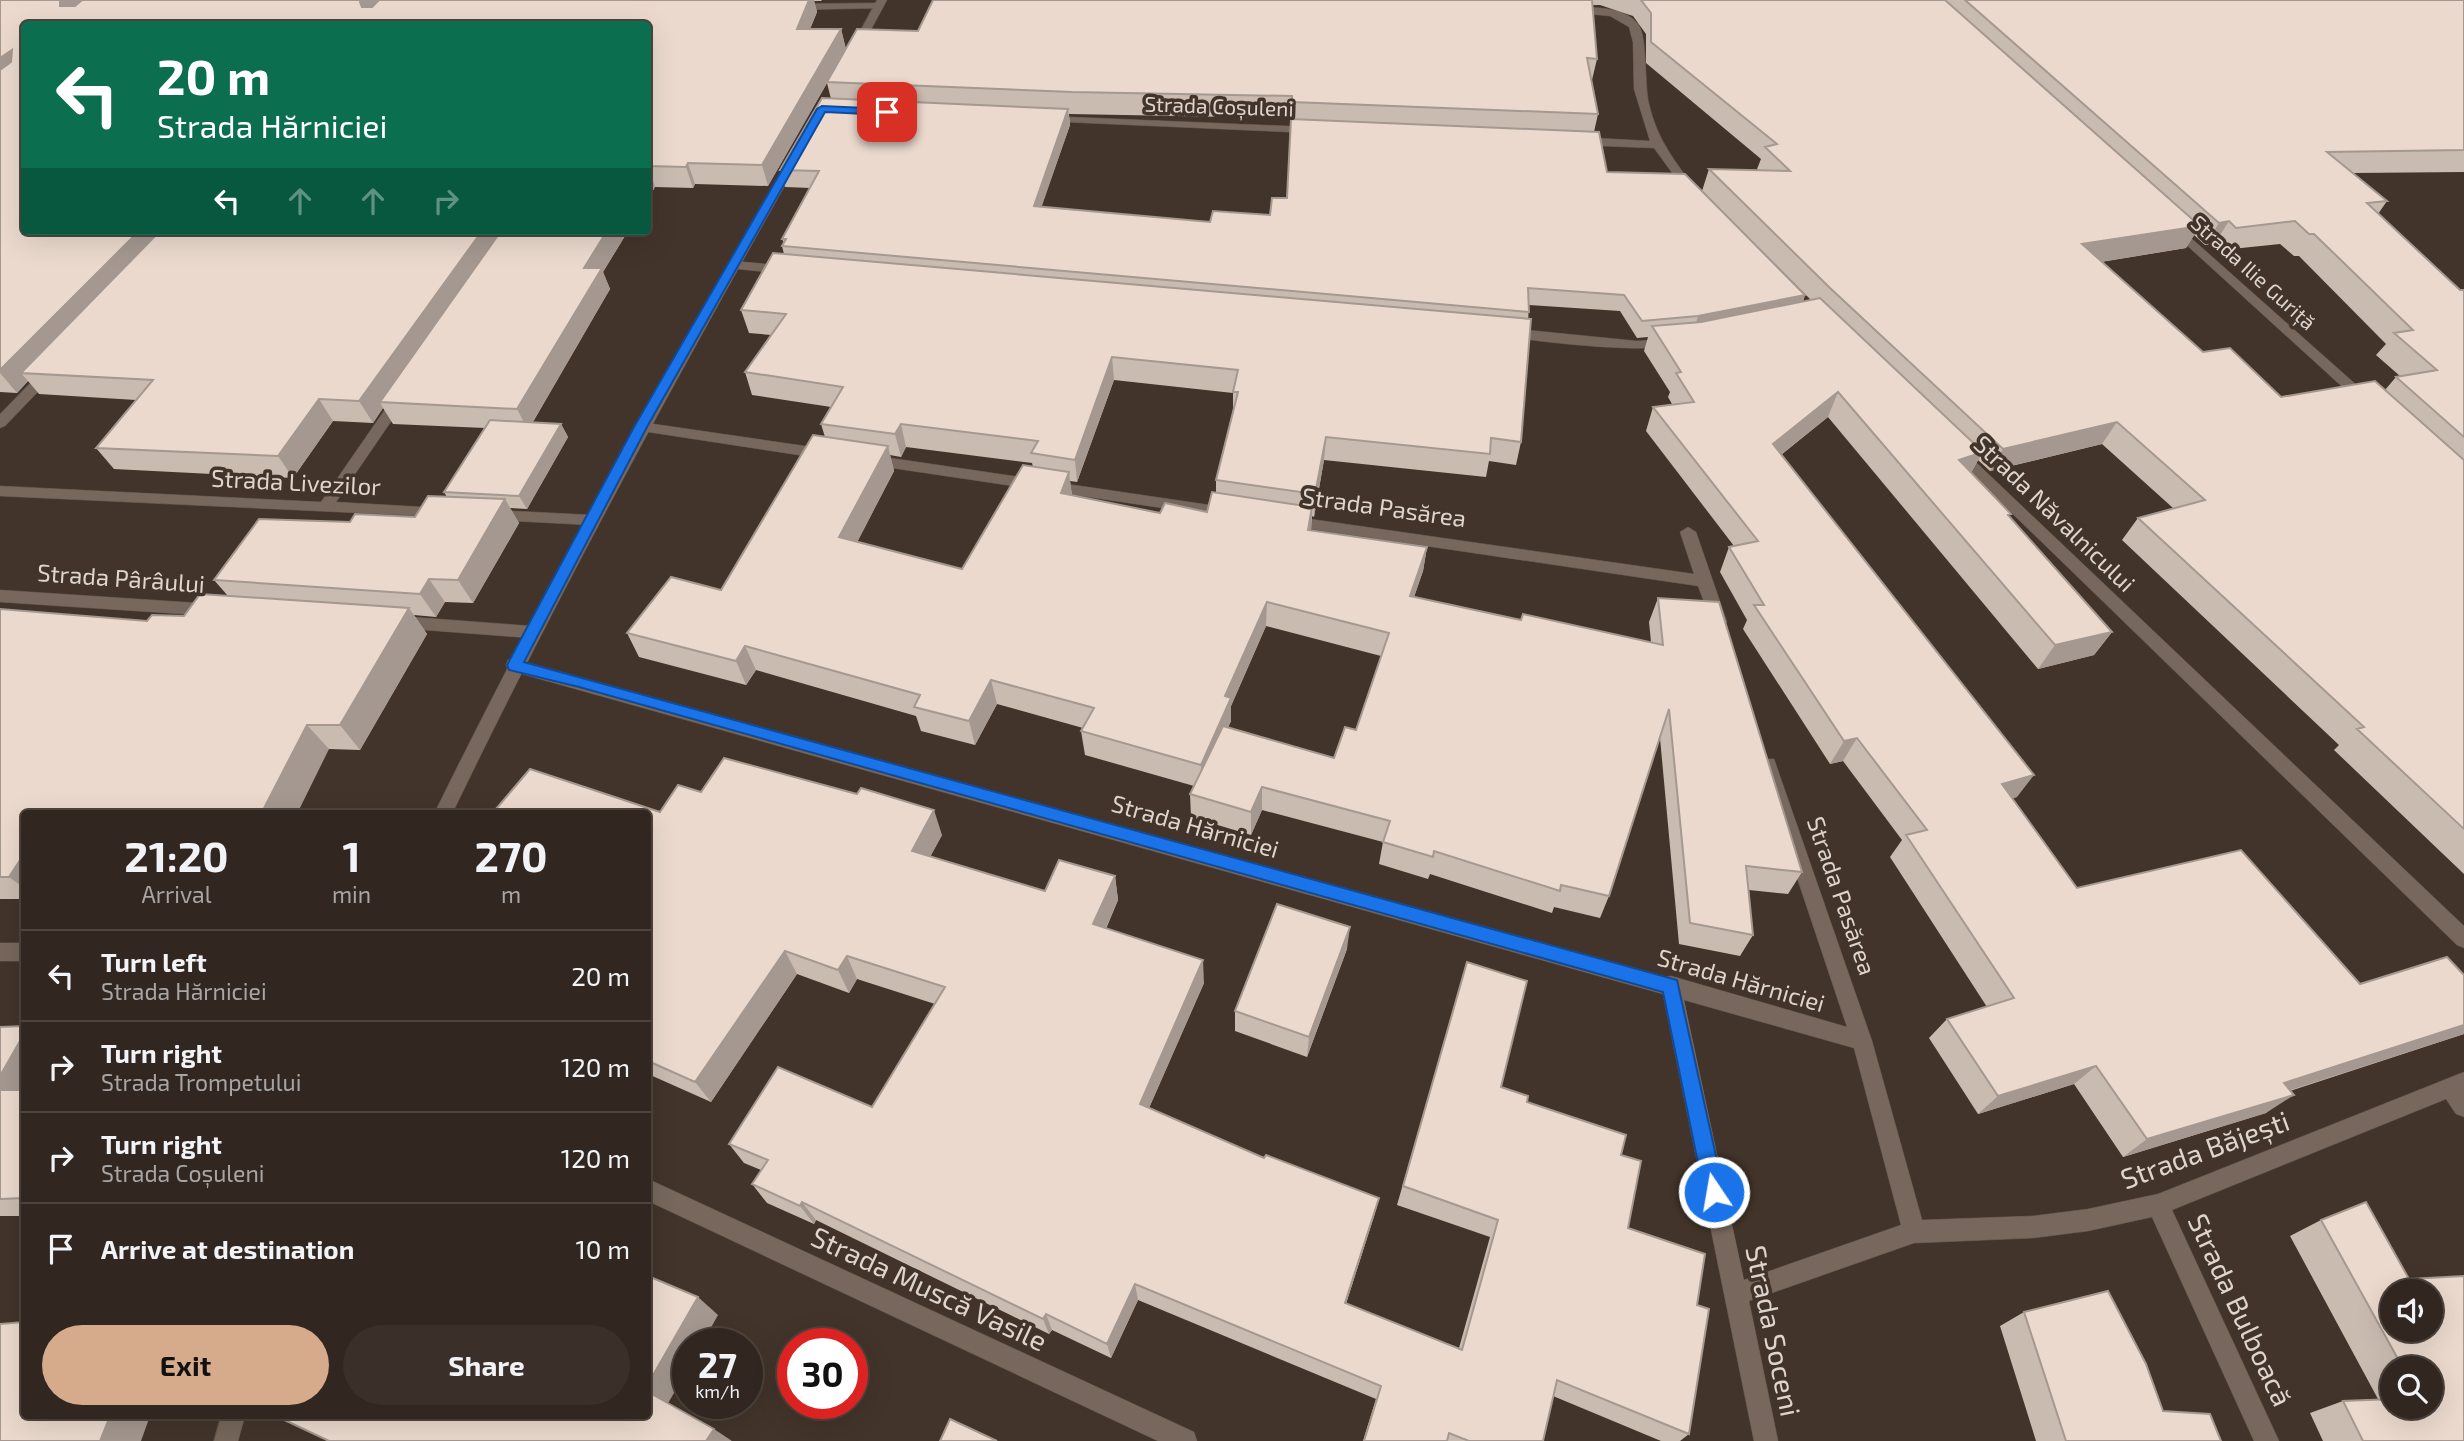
<!DOCTYPE html>
<html lang="en">
<head>
<meta charset="utf-8">
<style>
	body { margin:0; font-family:"Exo 2",sans-serif; background:#3a2f29; color:#f1f3f6; height:100vh; display:flex; flex-direction:column; font-size:26px; white-space:nowrap }
	* { box-sizing:border-box; margin:0 }
	p { font-size:23px; color:#a8a5a5 }
	.icon { flex:none; width:38px; height:38px; fill:none; stroke:currentColor; stroke-width:2; stroke-linecap:round; stroke-linejoin:round }
	.map { position:relative; flex:1; overflow:hidden }
	.sheet { position:absolute; left:21px; top:810px; width:630px; height:609px; display:flex; flex-direction:column; background:#322720; border-radius:7px; box-shadow:0 7px 28px #0002,0 0 0 2px #4d443e }
	.sheet>* { flex:none }
	.hud { position:absolute; left:21px; top:21px; width:630px; height:214px; border-radius:7px; box-shadow:0 7px 28px #0002,0 0 0 2px #4d443e; background:#0b6e4f; color:#fff; overflow:hidden }
	.controls { position:absolute; left:2380px; top:1279px; display:grid; gap:14px }
	.controls a { display:grid; place-items:center; width:63px; height:63px; border-radius:50%; background:#322720; box-shadow:0 7px 28px #0002,0 0 0 2px #4d443e; font-size:35px }
	.speed { position:absolute; left:672px; top:1328px; display:flex; gap:14px; font-size:35px; font-weight:700; text-align:center }
	.speed>* { display:grid; place-content:center; width:91px; height:91px; border-radius:50%; background:#322720; box-shadow:0 7px 28px #0002,0 0 0 2px #4d443e; line-height:1 }
	.speed small { font-size:18px; font-weight:400 }
	.speed .limit { border:10px solid #d22; background:#fff; color:#111 }
	.pin { position:absolute; display:grid; place-items:center; width:60px; height:60px; color:#fff; margin:-30px; border-radius:14px; box-shadow:0 4px 10px #0006 }
	.me { position:absolute; width:77px; margin:-38px; rotate:348deg; stroke-linejoin:round; filter:drop-shadow(0 0 5px #0008) }
	.turn { display:flex; align-items:center; gap:24px; height:147px; padding:0 21px; font-size:32px }
	.turn .icon { width:91px; height:91px; stroke-width:2.5 }
	.turn b { display:block; font-size:49px; line-height:60px }
	.lanes { display:flex; align-items:center; height:66px; padding:0 21px; background:#0003; justify-content:center; gap:35px; direction:ltr }
	.lanes .off { opacity:.35 }
	.eta { display:flex; justify-content:space-evenly; align-items:center; height:119px; text-align:center }
	.eta b { font-size:42px; font-weight:700; line-height:49px }
	.button { display:flex; gap:14px; margin-top:auto; padding:14px 21px }
	.button a { flex:1; height:80px; border-radius:42px; background:#d6ab8b; color:#111; font-size:28px; font-weight:700; line-height:80px; text-align:center }
	.button a+a { background:#3a2f29; color:#f1f3f6 }
	ul { padding:0; list-style:none }
	li { display:flex; align-items:center; gap:21px; height:91px; padding:0 21px; border-top:2px solid #4d443e }
	li div { flex:1 }
	li b { display:block; font-size:26px }
	li em { font-style:normal }
	.map>svg:first-child { display:block }
</style>
</head>
<body>
<div class="map">
<svg width="2464" height="1441" viewBox="0 0 2464 1441">
	<rect width="100%" height="100%" fill="#42342a"/>
	<g fill="none" stroke-linecap="round" stroke-linejoin="round">
		<defs>
			<path id="minor" d="M879,3L883,4V8L791,10L786,7L791,4Z
				M1571,7C1592,8 1623,5 1638,24C1648,37 1644,84 1649,104C1657,139 1675,162 1696,189L1694,192H1686L1654,148L1577,145L1571,141L1577,137L1650,141L1634,89L1633,42L1629,27L1610,16L1567,12L1566,10Z
				M1046,116L1311,127L1317,130L1311,133L1042,121V117Z
				M2173,222L2370,397V403H2360L2169,229L2167,226Z
				M733,261L787,266L793,270L787,274L728,268L727,265Z
				M1506,328L1637,341L1669,339L1676,343C1662,356 1525,341 1501,335L1499,332Z
				M49,368L56,372L54,375L5,426L0,428V414L44,369Z
				M400,393L407,398L336,502L440,508L445,509L448,513L445,517L0,496V486L321,502L395,395Z
				M640,422L825,449L832,454L825,459L635,430V424Z
				M1957,447L1962,449L2464,926V948L2457,945L1952,455V449Z
				M870,455L1230,508L1238,513L1230,518L865,464L863,460Z
				M493,510L591,515L599,520L591,525L493,520L485,515Z
				M1289,516L1694,574L1680,532L1688,527L1696,532L1727,622L1719,628L1713,626L1698,586L1284,525L1281,521L1284,517Z
				M0,590L213,604L221,610L213,616L0,602Z
				M398,616L531,626L539,632L531,638L398,628L390,622Z
				M514,659L1667,977L1671,976L1847,1027L1759,764L1762,759H1774L1872,1041L1922,1220L2033,1216L2088,1209L2158,1194L2464,1072V1117L2456,1114L2446,1099L2172,1210L2279,1441H2254L2152,1217L2088,1231L2033,1238L1914,1243L1749,1301L1778,1441H1754L1663,994L508,670L506,665L508,660ZM1684,1000L1854,1048L1901,1225L1744,1280Z
				M0,943H24V961H0Z
				M648,1179L1194,1432L1197,1441H1158L648,1201Z"/>
			<path id="tertiary" d="M877,0H887L860,50L851,52L850,50Z
				M795,153L801,157C679,373 560,590 452,814H434C544,590 665,373 789,157Z
				M221,1416H245L238,1441H214Z"/>
		</defs>
		<use href="#minor" stroke="#5f534b" stroke-width="1"/>
		<use href="#tertiary" stroke="#5f534b" stroke-width="1"/>
		<use href="#minor" fill="#77675c" fill-rule="evenodd"/>
		<use href="#tertiary" fill="#77675c" fill-rule="evenodd"/>
	</g>
	<path fill="#cabbb0" fill-rule="evenodd" d="M0,0H822L821,1H814L817,12L810,29H841L846,49L918,31L933,0H2464V172L2353,173L2387,201L2378,214L2460,290H2464V874L2334,750L2339,745L2122,540L2138,518L2173,508L2102,444L1990,471L1978,460L1971,473L2112,632L2094,655L2038,669L1828,417L1781,455L2017,797L2012,798L2077,888L2360,984L2464,1034L2290,1091L2266,1113L2123,1157L2074,1084L1978,1114L1929,1038L1947,1019L1987,1007L1890,857L1902,840L1843,761L1830,764L1743,629L1747,620L1720,572L1729,547L1734,546L1646,431L1653,407L1672,404L1668,397L1670,392L1644,351L1648,337L1637,338L1620,311L1529,305L1521,442L1516,465L1489,461L1486,477L1324,460L1314,517L1312,516L1311,530L1427,547L1423,571L1414,597L1521,620L1651,642L1649,622L1658,598L1802,872L1788,894L1749,890L1753,935L1740,956L1679,944L1660,738L1609,896L1600,918L1554,907L1552,913L1430,874L1428,879L1379,864L1383,842L1262,810L1251,835L1191,817L1190,794L1194,786L1085,755L1081,731L1083,728L997,704L975,745L921,731L916,716L756,670L746,685L639,657L627,633L721,590L825,437L821,424L831,407L752,395L745,372L771,335L749,333L741,310L784,254L782,246L784,243L782,239L810,188L785,187L780,170L831,99L827,83L768,186L695,184L693,188L655,187L648,199V24L24,231H628L603,272L610,289L533,422L561,424L568,437L527,509L510,508L519,523L473,603L445,602L436,617L414,615L427,634L360,750L329,749L24,814V899H0V609L147,621L184,616L228,596L214,580L350,522L415,517L447,497L444,492L485,428L393,424L383,408L373,423L333,421L293,478L114,469L96,448L136,400L39,394L28,381L17,393L0,392ZM1592,5H1600L1633,16L1646,34V63L1761,159L1757,169L1759,170L1709,169L1702,191L1811,300L1803,302L1805,295L1607,172L1594,132L1598,114L1591,80H1592L1597,59ZM1069,114L1291,118L1287,198L1270,215L1210,222L1041,207L1070,125ZM2194,235L2205,245L2215,243L2222,250L2280,244L2294,256H2299L2386,344L2376,355L2400,376L2396,377L2385,390L2281,397L2203,352L2101,262L2186,248ZM1114,380L1233,393V413L1216,480V493L1207,512L1160,513L1072,495L1070,481L1077,482ZM906,447L1032,463L1033,467L962,569L857,542L894,471L890,455L901,457ZM1266,626L1381,656L1356,730L1334,758L1228,727L1231,721V706Z
		M701,792L942,835L930,857L1045,891L1115,876L1118,900L1106,929L1204,983L1149,1108L1264,1158L1379,1198L1374,1216L1346,1304L1459,1348L1490,1237L1397,1205L1467,962L1501,1087L1621,1155L1628,1228L1697,1305L1689,1434L1680,1441H1661L1553,1396L1543,1441H1363L1376,1399L1138,1300L1111,1358L1052,1330L1049,1334L816,1220L814,1224L767,1203L752,1184L761,1170L744,1163L729,1144L872,1107L935,1004L857,979L849,993L797,974L711,1102L648,1074V814H499L496,809L660,812Z
		M1347,949L1307,1057L1235,1031V1011Z
		M24,1026V1216H0V1027Z
		M2321,1220L2409,1279L2464,1441H2323L2310,1413L2343,1401L2378,1399L2290,1236ZM2392,1368H2431V1407H2392Z
		M2024,1312L2163,1411L2221,1441H2036L2000,1326Z"/>
	<path fill="#a49890" d="M63,0H97L73,22L60,6V2Z
		M362,0H388L370,22L360,2Z
		M809,0H814L817,12L802,49L797,29Z
		M841,29L846,50L768,186L762,165Z
		M12,50L24,68L0,88V58Z
		M1068,109L1070,125L1036,223L1034,206Z
		M688,163L695,184L693,188L686,167Z
		M648,166L655,187L648,199Z
		M2229,221L2215,243L2205,245L2219,223Z
		M2200,226L2186,248L2069,267L2082,244Z
		M139,231H174L21,373L28,381L17,393L0,373V370Z
		M482,231H507L380,402L383,408L373,423L359,401Z
		M607,231H628L603,272L610,289L528,430L517,409L584,268Z
		M1805,295L1799,311L1693,333L1698,316Z
		M1112,357L1114,380L1077,482L1075,460Z
		M1838,392L1828,417L1763,469L1773,444Z
		M319,399L333,421L293,478L278,456Z
		M2117,422L2102,444L1990,471L2003,449Z
		M561,424L568,437L527,509L519,496Z
		M901,424L906,447L901,457L895,434Z
		M1326,437L1324,460L1314,517L1315,494Z
		M888,446L894,471L847,562L839,537Z
		M1983,452L1969,476L1959,460Z
		M1069,472L1072,497L1061,493Z
		M505,499L519,523L473,603L458,580Z
		M1312,507L1311,532L1308,530Z
		M1427,547L1423,571L1406,620L1410,596Z
		M429,579L445,602L436,617L420,594Z
		M1267,602L1266,626L1231,706V721L1202,788L1201,765L1225,696Z
		M409,608L427,634L360,750L340,725Z
		M2112,632L2094,655L2038,669L2055,645Z
		M745,646L756,670L746,685L736,661Z
		M991,680L997,704L975,745L969,721Z
		M307,725L329,749L297,814H261Z
		M1857,738L1843,761L1830,764L1844,741Z
		M2034,775L2017,797L1985,807L2002,784Z
		M1262,787V810L1251,835V812Z
		M934,810L942,835L920,875L912,851Z
		M24,854V888L9,877Z
		M1115,876L1118,900L1097,948L1093,924Z
		M1350,927L1347,949L1307,1057L1309,1037Z
		M785,951L797,974L711,1102L695,1082Z
		M847,956L857,979L849,993L838,970Z
		M1203,960L1204,983L1142,1124L1140,1104Z
		M2464,1025V1034L2257,1101L2284,1083Z
		M24,1034V1109L0,1095V1076Z
		M2096,1066L2074,1084L1978,1114L1998,1096Z
		M2294,1095L2266,1113L2123,1157L2147,1139Z
		M1379,1198L1374,1216L1341,1319L1345,1303Z
		M802,1202L816,1220L814,1224L800,1206Z
		M1135,1284L1138,1300L1111,1358L1107,1344Z
		M698,1297L718,1315L702,1344H688V1369L667,1405L648,1392V1384Z
		M1046,1314L1052,1330L1049,1334L1043,1319Z
		M110,1416H150L141,1441H100Z
		M714,1429L732,1441H706Z"/>
	<path fill="#ebd9cd" stroke="#a49890" stroke-width="2" fill-rule="evenodd" d="M0,0H63L60,2V6H75L82,0H362L360,2L362,7H372L379,0H809L797,29H841L762,165L688,163L686,167L648,166V24H24V231H139L0,370V70L11,62L12,50L0,58Z
		M933,0H1592L1597,59L1587,58L1598,114L1292,102V96L1072,92L827,82L857,29L918,31Z
		M1641,0H1945L2200,226L2082,244L2203,352L2230,348L2281,397L2375,381L2464,460V829L2357,729L2364,727L2138,518L2205,500L2117,422L2003,449L1830,288L1709,169L1790,171L1765,147L1777,144L1651,42V13Z
		M1965,0H2464V150L2327,152L2387,201L2367,203L2460,290H2464V437L2396,377L2437,370L2394,333L2413,330L2314,234H2309L2295,221L2236,228L2229,221L2219,223Z
		M822,98L1068,109L1034,206L1210,222L1213,211L1270,215L1272,198H1287L1291,119L1599,132L1607,172L1685,174L1805,295L1698,316L1642,321L1624,295L1528,288L1529,312L782,246L786,239H782L819,171L780,170Z
		M160,231H482L359,401L319,399L278,456L96,448L153,380L21,373Z
		M501,231H607L584,268H602L517,409L380,402Z
		M773,253L1531,319L1521,442L1491,438L1490,454L1326,437L1315,494L1216,480L1238,392H1233L1238,370L1112,357L1075,460L1031,453L1038,441L901,424L895,434L821,424L843,387L745,372L786,314L741,310Z
		M1820,298L1983,452L1959,460L2011,514L2008,515L2112,632L2055,645L1838,392L1773,444L2034,775L2002,784L2077,888L2241,850L2360,984L2447,957L2464,975V1025L2284,1083L2294,1095L2147,1139L2096,1066L1998,1096L1947,1019L2014,998L1906,835L1927,830L1857,738L1844,741L1754,605H1764L1729,547L1758,541L1653,407L1694,402L1676,373L1681,372L1652,326L1701,322Z
		M490,420L561,424L519,496L444,492Z
		M813,435L888,446L839,537L962,569L1023,465L1069,472L1061,493L1160,513L1165,503L1207,512L1212,492L1312,507L1308,530L1427,547L1410,596L1521,620L1523,614L1663,645L1658,598L1719,602L1802,872L1746,866L1753,935L1690,923L1669,709L1609,896L1561,885L1560,891L1434,851L1433,857L1383,842L1390,821L1262,787L1251,812L1190,794L1223,726L1334,758L1345,727L1356,730L1389,633L1267,602L1225,696L1231,698L1201,765L1081,731L1094,708L991,680L969,721L914,707L920,695L745,646L736,661L627,633L671,577L721,590Z
		M428,496L505,499L458,580L429,579L420,594L214,580L259,519L350,522L355,514L415,517Z
		M200,594L409,608L340,725H307L261,814H24V854L9,877H0V609L147,621L152,615L184,616Z
		M724,758L857,794L861,788L934,810L912,851L1045,891L1059,860L1115,876L1093,924L1203,960L1140,1104L1264,1158L1266,1155L1379,1198L1345,1303L1462,1350L1498,1220L1403,1186L1467,962L1527,981L1501,1087L1528,1096L1527,1102L1626,1135L1621,1155L1641,1161L1628,1228L1705,1254L1697,1305L1709,1309L1689,1434L1557,1380L1543,1441H1469L1449,1433L1447,1441H1364L1381,1386L1135,1284L1107,1344L1046,1314L1043,1319L802,1202L800,1206L752,1184L768,1160L729,1144L778,1067L872,1107L945,987L847,956L838,970L785,951L695,1082L648,1061V814H504L505,813L496,809L530,769L660,812L678,785L701,792Z
		M1277,904L1350,927L1309,1037L1235,1011Z
		M24,1026V1034L0,1076V1027Z
		M0,1090H24V1198L0,1199Z
		M2366,1202L2409,1279L2464,1276V1441H2363L2343,1401L2392,1399V1407H2431V1368H2403L2321,1220ZM2392,1292H2431V1330H2392Z
		M648,1276L698,1297L648,1384Z
		M2108,1291L2146,1364L2163,1411L2210,1414L2221,1441H2066L2024,1312Z
		M24,1322V1416H110L100,1441H0V1324Z
		M648,1392L714,1429L706,1441H329L276,1416H648Z
		M950,1419L997,1441H940Z"/>
	<path fill="#1a73e8" stroke="#114b97" stroke-width="2" d="M822,106L887,109L892,112L887,115L825,112L647,427L524,662L1677,980L1724,1192L1721,1199L1714,1202L1707,1199L1704,1192L1663,992L579,687L509,670L507,665L634,427L817,109Z"/>
	<g text-anchor="middle" stroke-width="7" stroke-linejoin="round" paint-order="stroke">
		<g font-size="21" fill="#ded5cf" stroke="#42342a">
			<text transform="translate(1219 107) rotate(2)" y="7">Strada Coșuleni</text>
			<text transform="translate(2253 273) rotate(42)" y="7">Strada Ilie Guriță</text>
		</g>
		<g font-size="24" fill="#ded5cf" stroke="#42342a">
			<text transform="translate(296 483) rotate(3)" y="8">Strada Livezilor</text>
			<text transform="translate(1384 508) rotate(8)" y="8">Strada Pasărea</text>
			<text transform="translate(2054 514) rotate(44)" y="8">Strada Năvalnicului</text>
			<text transform="translate(121 579) rotate(4)" y="8">Strada Pârâului</text>
			<text transform="translate(1195 827) rotate(16)" y="8">Strada Hărniciei</text>
			<text transform="translate(1841 896) rotate(71)" y="8">Strada Pasărea</text>
			<text transform="translate(1741 981) rotate(16)" y="8">Strada Hărniciei</text>
		</g>
		<g font-size="28" fill="#ded5cf" stroke="#42342a">
			<text transform="translate(2205 1150) rotate(-20)" y="10">Strada Băjești</text>
			<text transform="translate(929 1289) rotate(25)" y="10">Strada Muscă Vasile</text>
			<text transform="translate(2240 1310) rotate(65)" y="10">Strada Bulboacă</text>
			<text transform="translate(1773 1331) rotate(78)" y="10">Strada Soceni</text>
		</g>
	</g>
</svg>
<div class="controls">
<a><svg class="icon" aria-label="sound" viewBox="0 0 24 24"><path d="M4 9h4l5-4v14l-5-4H4zM17 9q2 3 0 6"/></svg></a>
<a><svg class="icon" aria-label="search" viewBox="0 0 24 24"><circle cx="10" cy="10" r="6"/><path d="M15 15l6 6"/></svg></a>
</div>
<div class="speed"><div>27<small>km/h</small></div><div class="limit">30</div></div>
<div class="pin" style="left:887px;top:112px;background:#d93025"><svg class="icon" aria-label="arrive" viewBox="0 0 24 24"><path d="M6 21V4h12l-3 4 3 4H6"/></svg></div>
<svg class="me" style="left:1714px;top:1192px" viewBox="-20 -20 40 40"><circle r="17" fill="#1a73e8" stroke="#fff" stroke-width="3"/><path d="M0-11L8 9 0 5-8 9z" fill="#fff"/></svg>
<div class="hud">
<div class="turn"><svg class="icon" aria-label="left" viewBox="0 0 24 24"><path d="M17 20v-9H6M10 6l-5 5 5 5"/></svg><div><b>20 m</b>Strada Hărniciei</div></div>
<div class="lanes"><svg class="icon" aria-label="left" viewBox="0 0 24 24"><path d="M17 20v-9H6M10 6l-5 5 5 5"/></svg><svg class="icon off" aria-label="ahead" viewBox="0 0 24 24"><path d="M12 20V5M6 11l6-6 6 6"/></svg><svg class="icon off" aria-label="ahead" viewBox="0 0 24 24"><path d="M12 20V5M6 11l6-6 6 6"/></svg><svg class="icon off" aria-label="right" viewBox="0 0 24 24"><path d="M7 20v-9h11M14 6l5 5-5 5"/></svg></div>
</div>
<section class="sheet">
<div class="eta">
<div><b>21:20</b><p>Arrival</p></div>
<div><b>1</b><p>min</p></div>
<div><b>270</b><p>m</p></div>
</div>
<ul>
<li><svg class="icon" aria-label="left" viewBox="0 0 24 24"><path d="M17 20v-9H6M10 6l-5 5 5 5"/></svg><div><b>Turn left</b><p>Strada Hărniciei</p></div><em>20 m</em></li>
<li><svg class="icon" aria-label="right" viewBox="0 0 24 24"><path d="M7 20v-9h11M14 6l5 5-5 5"/></svg><div><b>Turn right</b><p>Strada Trompetului</p></div><em>120 m</em></li>
<li><svg class="icon" aria-label="right" viewBox="0 0 24 24"><path d="M7 20v-9h11M14 6l5 5-5 5"/></svg><div><b>Turn right</b><p>Strada Coșuleni</p></div><em>120 m</em></li>
<li><svg class="icon" aria-label="arrive" viewBox="0 0 24 24"><path d="M6 21V4h12l-3 4 3 4H6"/></svg><div><b>Arrive at destination</b></div><em>10 m</em></li>
</ul>
<div class="button"><a>Exit</a><a>Share</a></div>
</section>
</div>
</body>
</html>
